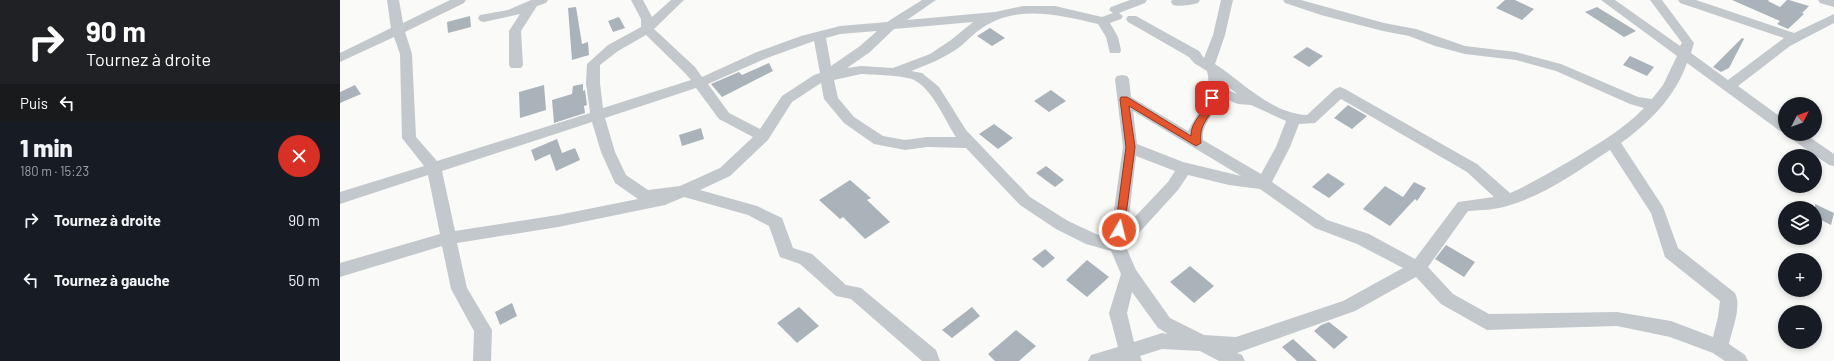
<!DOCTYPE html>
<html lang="fr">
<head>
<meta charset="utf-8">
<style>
	body { margin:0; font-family:Barlow,sans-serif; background:#242831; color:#f1f3f6; height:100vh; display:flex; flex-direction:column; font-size:15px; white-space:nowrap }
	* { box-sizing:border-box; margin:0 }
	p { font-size:13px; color:#9ea1a6 }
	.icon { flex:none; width:22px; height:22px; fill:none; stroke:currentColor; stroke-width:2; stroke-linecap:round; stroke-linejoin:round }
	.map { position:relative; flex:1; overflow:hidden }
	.panel { display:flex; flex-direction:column; background:#171b24; width:340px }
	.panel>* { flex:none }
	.guide { background:#202124; color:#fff; overflow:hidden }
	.needle { width:26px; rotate:48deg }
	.controls { position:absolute; left:1438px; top:97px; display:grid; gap:8px }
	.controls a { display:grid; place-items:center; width:44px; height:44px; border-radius:50%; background:#171b24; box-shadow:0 2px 6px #0003; font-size:20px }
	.pin { position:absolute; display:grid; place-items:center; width:34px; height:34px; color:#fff; margin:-17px; border-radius:8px; box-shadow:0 2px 6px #0006 }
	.me { position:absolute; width:44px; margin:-22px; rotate:8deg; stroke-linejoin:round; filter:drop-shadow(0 0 3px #0008) }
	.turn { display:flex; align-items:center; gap:14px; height:84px; padding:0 20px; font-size:18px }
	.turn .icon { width:52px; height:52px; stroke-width:2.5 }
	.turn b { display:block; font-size:28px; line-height:34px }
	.then { display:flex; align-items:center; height:38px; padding:0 20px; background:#0003; gap:8px; font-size:15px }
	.round { display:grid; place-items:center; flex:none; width:42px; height:42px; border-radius:21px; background:#242831 }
	.overview { display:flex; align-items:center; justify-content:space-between; height:68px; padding:0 20px }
	h1 { font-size:24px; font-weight:800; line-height:30px }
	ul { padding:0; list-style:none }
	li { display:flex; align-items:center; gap:12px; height:60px; padding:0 20px }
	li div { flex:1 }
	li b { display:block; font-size:15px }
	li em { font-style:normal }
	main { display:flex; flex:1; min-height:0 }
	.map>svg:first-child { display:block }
</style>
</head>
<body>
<main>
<section class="panel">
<div class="guide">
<div class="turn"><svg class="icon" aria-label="right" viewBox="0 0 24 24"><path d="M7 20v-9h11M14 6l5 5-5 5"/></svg><div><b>90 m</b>Tournez à droite</div></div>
<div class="then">Puis<svg class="icon" aria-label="left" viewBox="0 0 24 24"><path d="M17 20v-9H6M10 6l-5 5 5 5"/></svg></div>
</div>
<div class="overview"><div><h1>1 min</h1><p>180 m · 15:23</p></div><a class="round" style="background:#d93025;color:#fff"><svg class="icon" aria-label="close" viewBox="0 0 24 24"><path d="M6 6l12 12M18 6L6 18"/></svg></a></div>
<ul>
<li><svg class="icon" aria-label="right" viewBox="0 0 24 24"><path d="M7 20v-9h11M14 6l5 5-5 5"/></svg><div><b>Tournez à droite</b></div><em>90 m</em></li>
<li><svg class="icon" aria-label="left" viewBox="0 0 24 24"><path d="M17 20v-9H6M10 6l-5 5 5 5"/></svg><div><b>Tournez à gauche</b></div><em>50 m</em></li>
</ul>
</section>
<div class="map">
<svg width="1494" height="361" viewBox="0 0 1494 361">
	<rect width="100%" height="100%" fill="#fafaf8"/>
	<path fill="#aab3b9" d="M1165,0H1175L1194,9L1182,20L1156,8Z
		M1392,0H1429L1428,1L1440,7L1447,0H1449L1469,6L1462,13L1464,14L1448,29L1437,24L1440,21Z
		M236,7L242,44L248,42L249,55L232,60L228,8Z
		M1257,7L1296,31L1284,37L1245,12Z
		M130,16L131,27L108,33L107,22Z
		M279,17L285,28L273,32L268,21Z
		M650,28L665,38L652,46L637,36Z
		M1402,38L1404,39L1389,68L1381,72L1373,67Z
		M967,47L983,56L969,67L953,57Z
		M1290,56L1314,67L1307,76L1283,65Z
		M429,63L433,71L382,97L371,84L399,72L402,75Z
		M243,84V91L245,90L247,105L244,106L245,113L214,123L212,100L232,94L233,86Z
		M15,85L21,94L0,103V92Z
		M204,85L206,110L180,118L179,92Z
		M711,90L726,101L709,112L694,101Z
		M1008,105L1027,116L1012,129L994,118Z
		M654,124L673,138L658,149L639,134Z
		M361,128L364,139L342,146L339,135Z
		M217,139L222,153L235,148L240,160L216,171L210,154L195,161L191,150Z
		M706,166L724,180L715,187L696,173Z
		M988,173L1005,184L989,198L972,187Z
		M510,180L531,198L527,200L550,222L525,239L503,217L500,219L479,200Z
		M1074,182L1086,188L1077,201L1075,199L1050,226L1023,209L1045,186L1063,197Z
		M1475,204L1494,213L1491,225L1475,217Z
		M1106,245L1135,262L1124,277L1095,259Z
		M705,249L715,258L703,268L692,259Z
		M747,260L769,277L747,297L726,280Z
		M850,266L874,286L854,303L830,282Z
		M172,303L177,316L160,325L155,312Z
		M459,307L479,326L457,343L437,323Z
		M632,307L640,316L612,338L602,330Z
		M989,322L1008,337L994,349L974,331L981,325Z
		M676,330L696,346L679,361H655L648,354Z
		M953,339L977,361H957L942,347Z"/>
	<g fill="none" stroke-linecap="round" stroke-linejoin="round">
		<path fill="#c3c8cc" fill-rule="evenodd" d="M47,0H59L63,23L110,0H126L124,3L65,32L72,54L76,137L97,161L250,113L246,83L247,64L268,45L301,27V19L291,0H303L312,17L331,0H344L314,29L355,67L362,77L417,52L461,36L500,26L547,22L582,0H596L567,20L655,12L683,6H715L762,17L773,13L769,10L771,7L790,0H807L805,3L779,13L783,16L781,19L770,23L778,37L781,50L780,53H770L766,37L758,24C720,15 677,4 642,28C634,33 628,40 621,46C605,58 589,64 571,71L582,73L599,87L626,130L690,197L728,221L756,234L770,238L783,147L775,79L777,76L782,75L787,76L789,79L791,97L848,131C858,112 873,94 867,71L854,63L849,57L788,22L786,19L788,16H796L859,51L864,58L873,35L881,0H893L885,35L875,64C904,83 931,113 967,115L995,89L1000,87L1005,89L1137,164L1170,193C1191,184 1210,172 1230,161C1256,145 1283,130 1304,108L1290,104L1216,71L1176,60L1125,54L1095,46L1069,36L1043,31L981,15L945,3L943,0H961L1044,23L1076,29L1125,46L1176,52L1221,64L1298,97L1312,99L1323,85L1337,56L1261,0H1275L1340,46L1342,43L1310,0H1322L1354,43L1351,53L1388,80L1444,38L1340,3L1338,0H1356L1454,33L1494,14V23L1450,46L1398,86L1445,120V132L1440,131L1347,63C1335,97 1309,123 1281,143L1323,207L1338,248L1395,293C1402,307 1392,329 1389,344L1405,355L1408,361H1385L1373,353L1330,337L1277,326L1147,330L1101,304L1076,277L1015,311L897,353L902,355L905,361H879L860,351L822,349L800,356L802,361H748L751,355L778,347L769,313L781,274L771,251L746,244L716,229L680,205L626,148L587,147L565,150L534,144L504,123L484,99L481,83L452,102L428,140L390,176L360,190L417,206L442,218L453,248L472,254L506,285L521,288L596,350L600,361H582L511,299L496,296L460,264L440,257L429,226L408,215L344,197L325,205L218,227L117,243L127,288L152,330L151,361H133L134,331L111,289L102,246L0,277V263L100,234L88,175L0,204V192L84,166L62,138L60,54L54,37L0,62V53L51,28ZM633,22L611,40L590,54L553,68L521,66L507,68L530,52L554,29ZM537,31L520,46L491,66L486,38L500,34ZM306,35L345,73L351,80L263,108L260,83V65L278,51ZM474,41L480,73L474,75L442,96L420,129L389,113L368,84L427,58ZM521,74C534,75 563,75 574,80C594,91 604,119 616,137H587L565,140L543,136L514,117L498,98L494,80ZM882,81L897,94L881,87ZM356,88L379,119L413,137L380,168L340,186L308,190L286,175L275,152L265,118ZM880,97L898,104L911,105L946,121L936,147L921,174L863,140C861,123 877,113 880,97ZM1001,99L1127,172L1154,197L1118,202L1075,259L1029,234L987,220L932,182L950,147L959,124L975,123ZM793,111L901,176L843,162L797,144ZM252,122L261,152L275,183L298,199L218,215L115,231L102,171ZM1270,150L1311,213L1325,257L1380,301L1378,317L1373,337L1331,321L1277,312L1149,314L1113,294L1088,267L1128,211C1141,210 1155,210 1167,206C1204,196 1239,170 1270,150ZM796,156L835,171L828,182L788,224ZM848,175L889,185L920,189L975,228L1017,244L1063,268L1003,301L896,337L864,335L830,318L796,270L786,247L838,190ZM792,292L818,328L828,334L822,333L794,342L787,313Z
			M191,0H208L206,3L197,6L181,31L183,65L181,68H171L169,65V31L180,14L144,22L140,21L138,18L140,15L168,10Z
			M832,0H860L858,3C850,5 841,7 833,5L831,2Z
			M1478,0H1494V7L1480,3Z
			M1448,134H1465L1494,154V166L1489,165L1450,138Z"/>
	</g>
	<path fill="#e4572e" stroke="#94391e" d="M872,95L876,98C875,117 858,119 861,143L856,146L789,106L795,147L784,230L779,234L776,233L775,230L786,147L780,99L781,97H787L851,136C850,121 867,111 868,98Z"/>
</svg>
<div class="controls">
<a><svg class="needle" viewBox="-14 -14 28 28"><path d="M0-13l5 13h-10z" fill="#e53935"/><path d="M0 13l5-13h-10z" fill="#9ea1a6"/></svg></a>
<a><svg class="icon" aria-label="search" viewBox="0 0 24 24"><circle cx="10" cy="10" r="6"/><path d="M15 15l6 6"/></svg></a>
<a><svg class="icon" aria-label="layers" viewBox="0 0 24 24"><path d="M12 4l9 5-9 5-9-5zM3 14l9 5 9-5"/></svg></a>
<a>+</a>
<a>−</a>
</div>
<div class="pin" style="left:872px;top:98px;background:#d93025"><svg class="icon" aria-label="arrive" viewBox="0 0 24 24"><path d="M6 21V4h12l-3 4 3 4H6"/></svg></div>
<svg class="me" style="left:779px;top:230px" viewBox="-20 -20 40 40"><circle r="17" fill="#e4572e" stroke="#fff" stroke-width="3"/><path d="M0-11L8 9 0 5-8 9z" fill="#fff"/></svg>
</div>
</main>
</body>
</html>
